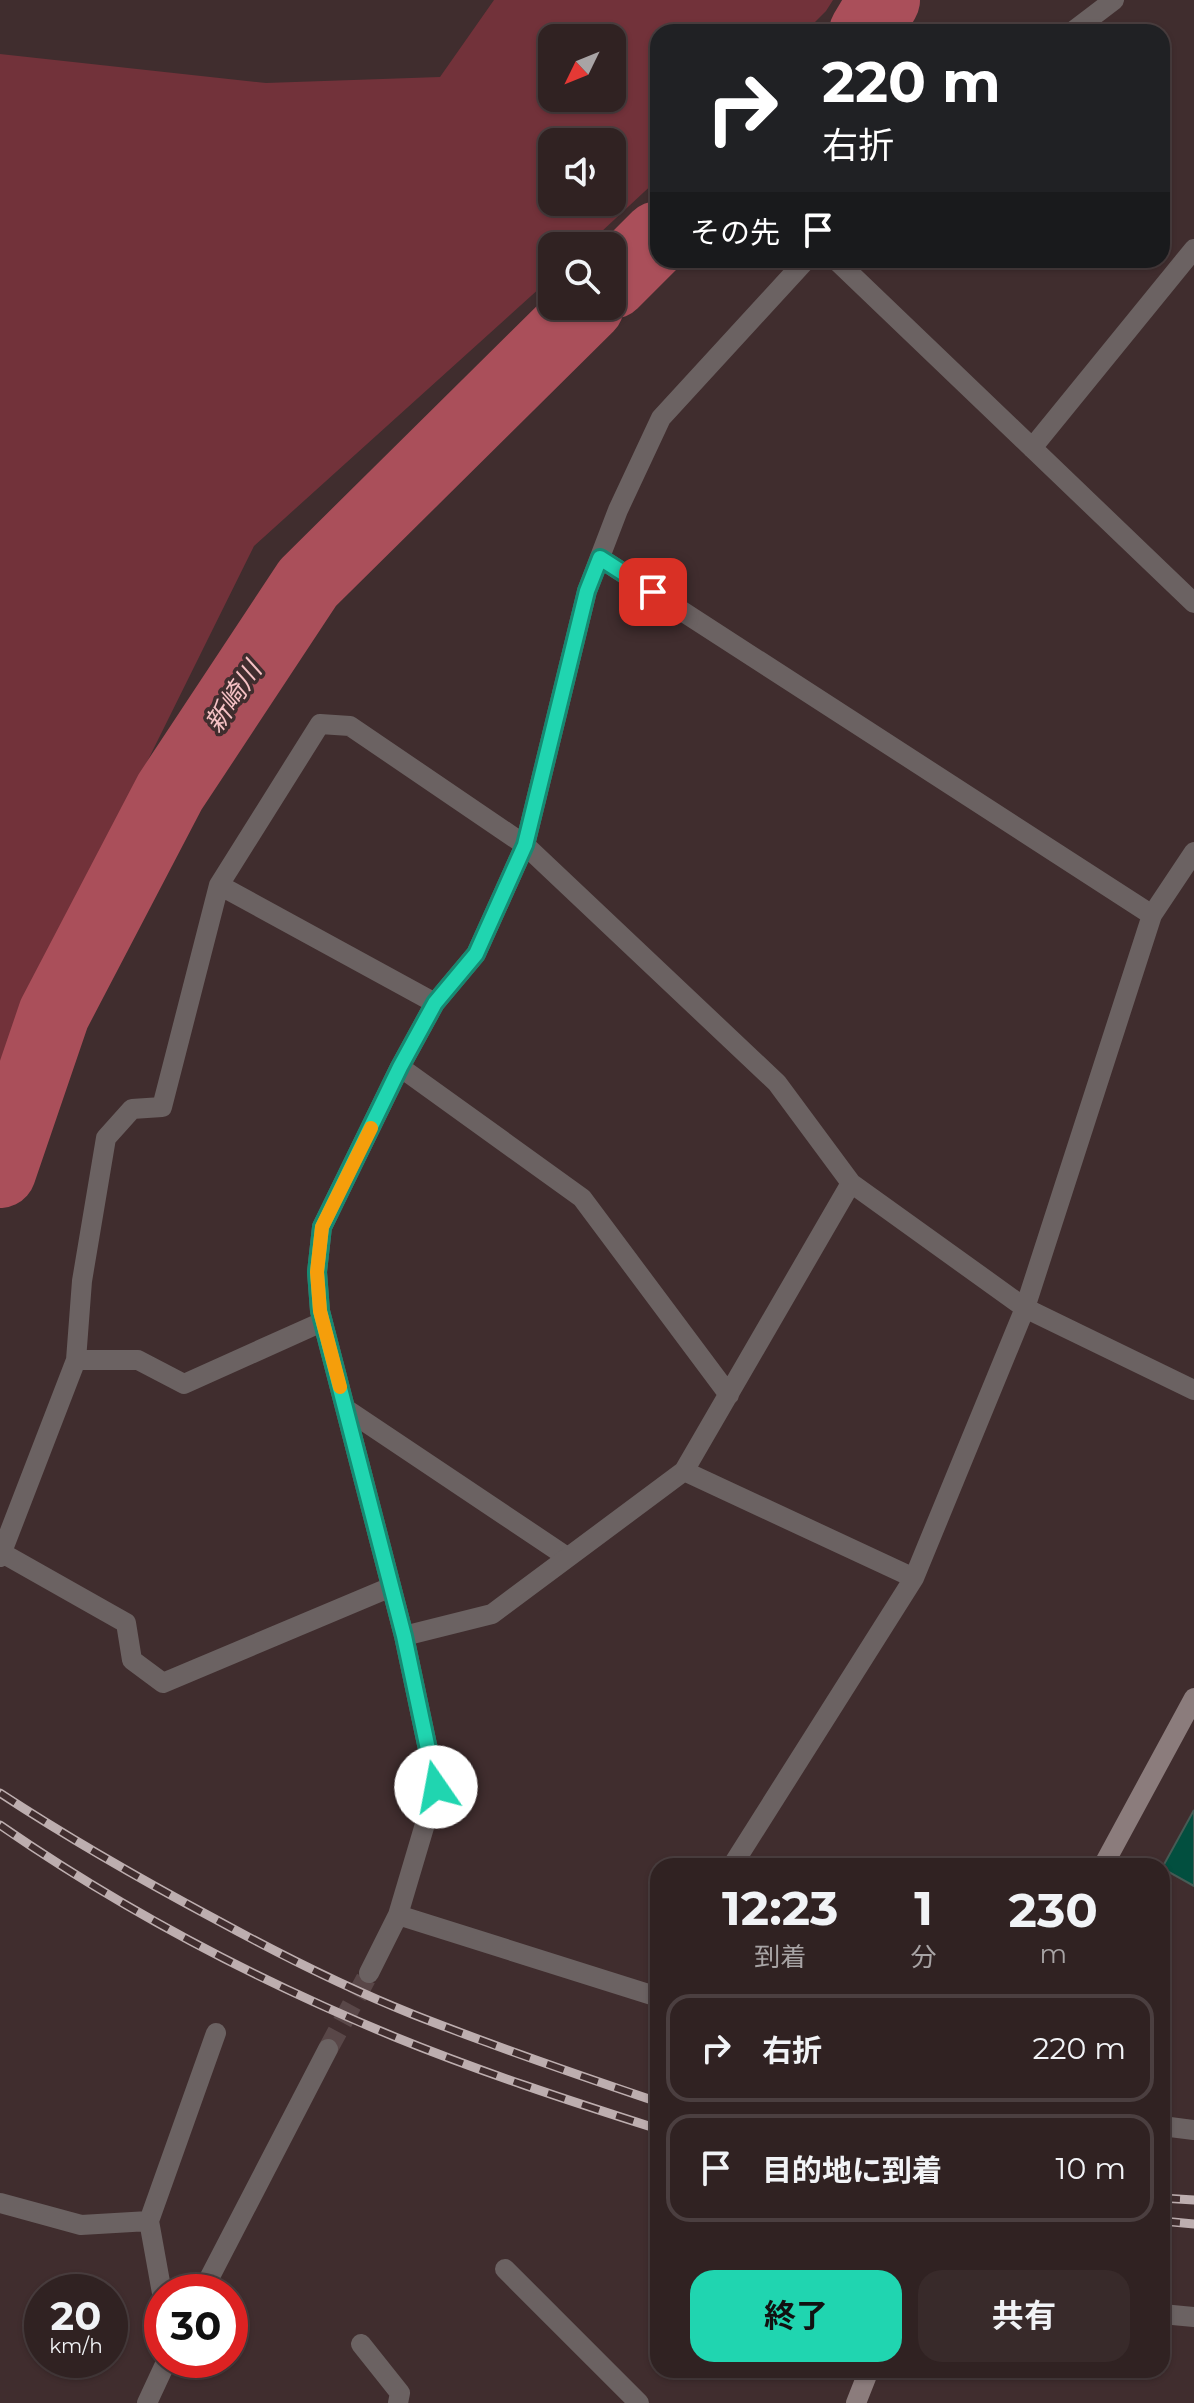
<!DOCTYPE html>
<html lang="ja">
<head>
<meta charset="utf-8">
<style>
	body { margin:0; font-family:Montserrat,"Noto Sans JP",sans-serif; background:#382a2a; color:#f1f3f6; height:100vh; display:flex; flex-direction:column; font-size:30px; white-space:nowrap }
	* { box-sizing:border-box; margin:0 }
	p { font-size:26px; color:#a8a4a5 }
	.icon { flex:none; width:44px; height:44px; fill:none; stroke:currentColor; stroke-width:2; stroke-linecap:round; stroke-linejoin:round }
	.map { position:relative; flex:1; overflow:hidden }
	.side { position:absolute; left:650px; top:1858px; width:520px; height:520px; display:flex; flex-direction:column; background:#302222; border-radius:24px; box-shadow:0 2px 6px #0004,0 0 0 2px #4b3f40 }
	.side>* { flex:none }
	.guide { position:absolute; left:650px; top:24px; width:520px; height:244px; border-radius:24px; box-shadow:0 2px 6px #0004,0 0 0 2px #4b3f40; background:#202124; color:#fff; overflow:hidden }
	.needle { width:52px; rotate:227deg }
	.tools { position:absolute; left:538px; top:24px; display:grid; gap:16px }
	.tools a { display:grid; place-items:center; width:88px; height:88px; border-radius:16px; background:#302222; box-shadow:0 2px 6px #0004,0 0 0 2px #4b3f40; font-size:40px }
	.speed { position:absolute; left:24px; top:2274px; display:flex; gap:16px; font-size:40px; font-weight:700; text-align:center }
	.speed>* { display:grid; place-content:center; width:104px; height:104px; border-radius:50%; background:#302222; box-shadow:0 2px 6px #0004,0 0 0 2px #4b3f40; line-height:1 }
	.speed small { font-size:20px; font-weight:400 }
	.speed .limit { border:12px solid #d22; background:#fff; color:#111 }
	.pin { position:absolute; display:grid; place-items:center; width:68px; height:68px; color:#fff; margin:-34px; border-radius:16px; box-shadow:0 4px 12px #0006 }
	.me { position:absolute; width:88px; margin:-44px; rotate:348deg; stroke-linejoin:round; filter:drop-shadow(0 0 6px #0008) }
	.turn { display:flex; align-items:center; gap:28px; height:168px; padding:0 40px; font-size:36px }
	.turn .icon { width:104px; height:104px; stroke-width:2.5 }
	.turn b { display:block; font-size:56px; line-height:68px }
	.then { display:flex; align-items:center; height:76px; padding:0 40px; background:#0003; gap:16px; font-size:30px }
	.eta { display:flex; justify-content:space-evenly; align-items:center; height:136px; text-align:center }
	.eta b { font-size:48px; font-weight:700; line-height:56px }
	.button { display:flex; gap:16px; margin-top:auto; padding:16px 40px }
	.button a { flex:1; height:92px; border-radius:24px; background:#20d5b0; color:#111; font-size:32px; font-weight:700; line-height:92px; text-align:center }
	.button a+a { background:#382a2a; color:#f1f3f6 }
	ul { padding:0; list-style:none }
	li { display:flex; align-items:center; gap:24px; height:108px; margin:0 16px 12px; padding:0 24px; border:4px solid #4b3f40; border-radius:24px }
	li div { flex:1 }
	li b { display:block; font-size:30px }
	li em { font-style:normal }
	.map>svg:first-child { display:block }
</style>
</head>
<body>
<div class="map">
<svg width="1194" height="2403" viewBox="0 0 1194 2403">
	<rect width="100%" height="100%" fill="#402d2e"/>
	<path fill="#72323a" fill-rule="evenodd" d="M494,0H833L826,11L805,32H658V179L586,246H552V277L254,546L41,976L0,1093V54L266,83L440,77ZM552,38H612V98H552ZM552,142H612V202H552Z"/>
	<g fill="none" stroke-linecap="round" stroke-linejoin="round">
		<path stroke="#aa4f5a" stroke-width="72" d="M865,32L884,0
			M612,283L658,237
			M0,1172L54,1014L170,792L308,583L588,306"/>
	</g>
	<path fill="#024f3f" stroke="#465b55" stroke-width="2" d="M1194,1810V1886L1162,1868Z"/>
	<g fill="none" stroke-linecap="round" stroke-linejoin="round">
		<path stroke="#594748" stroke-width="20" stroke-dasharray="20 10" stroke-linecap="butt" d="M328,2049L369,1973"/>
		<path stroke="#6b6262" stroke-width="20" d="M346,1409L567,1557
			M1162,2126L1194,2130
			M0,2203L81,2225L149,2221
			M505,2269L639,2403
			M162,2293L149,2221L216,2033
			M361,2344L400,2393L398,2403"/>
		<path stroke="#6b6262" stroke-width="20" d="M1072,32L1114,0
			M836,260L1194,603
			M1032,448L1194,249
			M600,558L1152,915
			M219,885L435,1003
			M400,1067L582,1198L729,1395
			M76,1360H138L184,1384L322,1322
			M684,1471L914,1578
			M2,1553L126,1623L132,1660L163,1683L391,1587
			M0,1557L76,1360L82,1281L106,1138L132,1109L162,1107L219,885L320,724L350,726L525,845L777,1083L851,1183L1025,1308L1194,1390
			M404,1636L492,1614L684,1471L851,1183
			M732,1866L914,1578L1025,1308L1152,915L1194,852
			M398,1915L658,1997
			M369,1973L398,1915L436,1787L404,1636L320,1311L317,1272L322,1227L400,1067L435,1003L476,954L525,845L587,591L618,510L661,418L806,260
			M202,2292L328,2049
			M1162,2314L1194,2317
			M147,2403L167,2360"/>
		<path stroke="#8b7c7c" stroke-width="20" d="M1103,1866L1194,1698
			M856,2403L869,2370"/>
		<defs>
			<path id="rail" d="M0,1793C70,1839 142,1880 215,1919C279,1954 344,1987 412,2014C493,2046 575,2074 658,2102
				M0,1825C123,1910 256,1980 395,2037C481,2072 570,2101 658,2129
				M1162,2198L1194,2200
				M1162,2221L1194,2224"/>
		</defs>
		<use href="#rail" stroke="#bdaeaf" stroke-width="9"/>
		<use href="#rail" stroke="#402d2e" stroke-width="6" stroke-dasharray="18" stroke-linecap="butt"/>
	</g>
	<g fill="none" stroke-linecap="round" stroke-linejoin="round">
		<defs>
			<path id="route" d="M436,1787L404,1636L320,1311L317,1272L322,1227L400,1067L435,1003L476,954L525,845L587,591L600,558L653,592"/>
		</defs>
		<use href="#route" stroke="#158a72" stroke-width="20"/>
		<use href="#route" stroke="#20d5b0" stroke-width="14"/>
		<path stroke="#f59e0b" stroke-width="14" d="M340,1387L320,1311L317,1272L322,1227L371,1128"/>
	</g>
	<g text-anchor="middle" stroke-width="7" stroke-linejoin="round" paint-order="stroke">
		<g font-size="26" font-style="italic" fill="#f6c2c5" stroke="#402d2e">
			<text transform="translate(233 697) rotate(-56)" y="9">新崎川</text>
		</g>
	</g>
</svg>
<div class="tools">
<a><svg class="needle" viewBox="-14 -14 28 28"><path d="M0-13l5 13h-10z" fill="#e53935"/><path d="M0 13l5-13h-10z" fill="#a8a4a5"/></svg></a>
<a><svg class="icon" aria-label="sound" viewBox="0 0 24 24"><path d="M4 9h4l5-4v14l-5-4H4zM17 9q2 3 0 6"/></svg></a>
<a><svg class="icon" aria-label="search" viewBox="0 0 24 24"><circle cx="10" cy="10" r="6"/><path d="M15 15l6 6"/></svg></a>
</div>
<div class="speed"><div>20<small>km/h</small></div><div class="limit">30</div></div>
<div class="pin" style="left:653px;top:592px;background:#d93025"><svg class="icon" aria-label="arrive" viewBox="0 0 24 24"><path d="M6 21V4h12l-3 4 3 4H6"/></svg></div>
<svg class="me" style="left:436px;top:1787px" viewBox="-20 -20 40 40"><circle r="19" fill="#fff"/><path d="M0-13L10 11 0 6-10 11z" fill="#20d5b0"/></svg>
<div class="guide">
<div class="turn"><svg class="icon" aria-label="right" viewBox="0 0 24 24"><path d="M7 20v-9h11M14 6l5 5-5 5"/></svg><div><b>220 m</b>右折</div></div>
<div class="then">その先<svg class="icon" aria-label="arrive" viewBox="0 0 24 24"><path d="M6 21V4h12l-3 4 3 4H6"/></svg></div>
</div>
<section class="side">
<div class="eta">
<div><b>12:23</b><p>到着</p></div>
<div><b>1</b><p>分</p></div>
<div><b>230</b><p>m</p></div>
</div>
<ul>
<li><svg class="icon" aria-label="right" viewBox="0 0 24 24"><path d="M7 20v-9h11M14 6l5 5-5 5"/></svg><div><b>右折</b></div><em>220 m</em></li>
<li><svg class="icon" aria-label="arrive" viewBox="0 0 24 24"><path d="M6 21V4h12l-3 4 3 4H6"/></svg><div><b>目的地に到着</b></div><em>10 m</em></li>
</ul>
<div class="button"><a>終了</a><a>共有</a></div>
</section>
</div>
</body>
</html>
